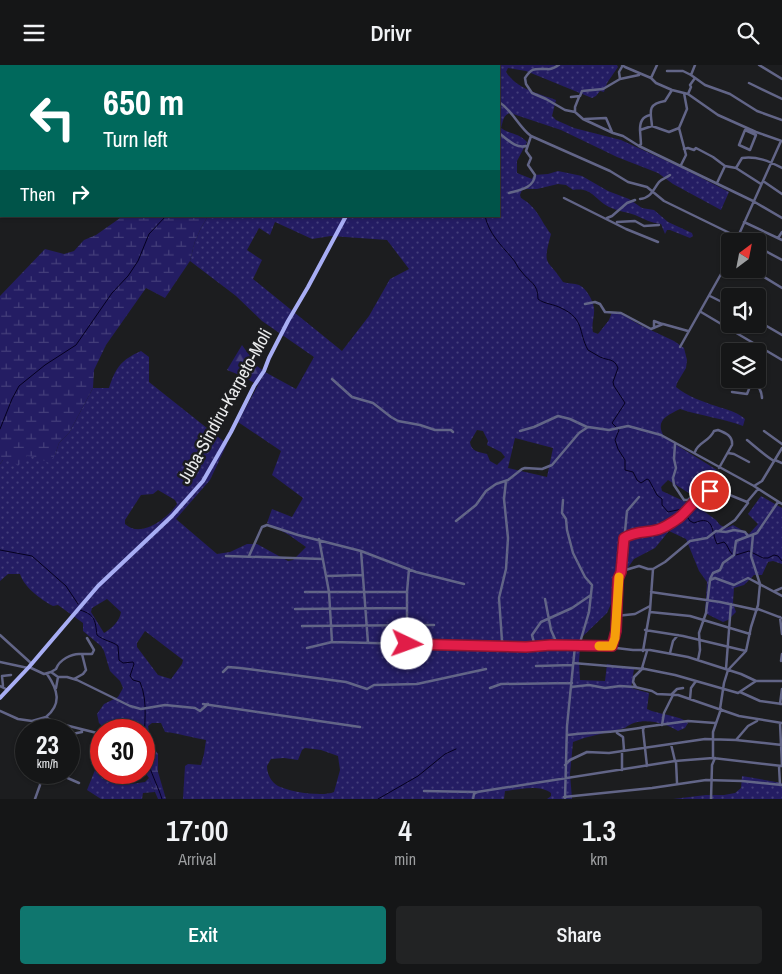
<!DOCTYPE html>
<html lang="en">
<head>
<meta charset="utf-8">
<style>
	body { margin:0; font-family:"Archivo Narrow",sans-serif; background:#222324; color:#f1f3f6; height:100vh; display:flex; flex-direction:column; font-size:19px; white-space:nowrap }
	* { box-sizing:border-box; margin:0 }
	p { font-size:16px; color:#9d9fa1 }
	.icon { flex:none; width:28px; height:28px; fill:none; stroke:currentColor; stroke-width:2; stroke-linecap:round; stroke-linejoin:round }
	.map { position:relative; height:734px; overflow:hidden }
	.details { display:flex; flex-direction:column; background:#151617; flex:1 }
	.details>* { flex:none }
	.top-card { position:absolute; left:0px; top:0px; width:500px; height:152px; box-shadow:0 1px 4px #0004,0 0 0 1px #343536; background:#00695c; color:#fff; overflow:hidden }
	.needle { width:32px; rotate:32deg }
	.tools { position:absolute; left:721px; top:168px; display:grid; gap:10px }
	.tools a { display:grid; place-items:center; width:45px; height:45px; border-radius:5px; background:#151617; box-shadow:0 1px 4px #0004,0 0 0 1px #343536; font-size:25px }
	.speed { position:absolute; left:15px; top:654px; display:flex; gap:10px; font-size:25px; font-weight:700; text-align:center }
	.speed>* { display:grid; place-content:center; width:65px; height:65px; border-radius:50%; background:#151617; box-shadow:0 1px 4px #0004,0 0 0 1px #343536; line-height:1 }
	.speed small { font-size:12px; font-weight:400 }
	.speed .limit { border:8px solid #d22; background:#fff; color:#111 }
	.pin { position:absolute; display:grid; place-items:center; width:42px; height:42px; color:#fff; margin:-21px; border:2px solid #fff; border-radius:50%; box-shadow:0 1px 5px #0007 }
	.me { position:absolute; width:55px; margin:-28px; rotate:93deg; stroke-linejoin:round; filter:drop-shadow(0 0 4px #0008) }
	.turn { display:flex; align-items:center; gap:18px; height:105px; padding:0 20px; font-size:22px }
	.turn .icon { width:65px; height:65px; stroke-width:2.5 }
	.turn b { display:block; font-size:35px; line-height:42px }
	.then { display:flex; align-items:center; height:48px; padding:0 20px; background:#0003; gap:10px; font-size:19px }
	.eta { display:flex; justify-content:space-evenly; align-items:center; height:85px; text-align:center }
	.eta b { font-size:30px; font-weight:600; line-height:35px }
	.action { display:flex; gap:10px; margin-top:auto; padding:10px 20px }
	.action a { flex:1; height:58px; border-radius:5px; background:#0f766e; color:#fff; font-size:20px; font-weight:600; line-height:58px; text-align:center }
	.action a+a { background:#222324; color:#f1f3f6 }
	header { display:flex; justify-content:space-between; align-items:center; height:65px; padding:0 20px; background:#151617; font-size:22px; font-weight:600 }
	.map>svg:first-child { display:block }
</style>
</head>
<body>
<header><svg class="icon" aria-label="menu" viewBox="0 0 24 24"><path d="M4 6h16M4 12h16M4 18h16"/></svg>Drivr<svg class="icon" aria-label="search" viewBox="0 0 24 24"><circle cx="10" cy="10" r="6"/><path d="M15 15l6 6"/></svg></header>
<div class="map">
<svg width="782" height="734" viewBox="0 0 782 734">
	<defs>
		<pattern id="grass-dots" width="8" height="8" patternUnits="userSpaceOnUse" patternTransform="scale(1.25)"><rect width="8" height="8" fill="#241d63"/><path d="M2 2h.1M6 6h.1" fill="none" stroke="#443e7a" stroke-width="1.8" stroke-linecap="round"/></pattern>
		<pattern id="forest-firs" width="22" height="20" patternUnits="userSpaceOnUse" patternTransform="scale(1.25)"><rect width="22" height="20" fill="#241d63"/><path d="M5 1l3.5 6h-7zM16 11l3.5 6h-7z" fill="#443e7a"/></pattern>
		<pattern id="wetland-marsh" width="20" height="14" patternUnits="userSpaceOnUse" patternTransform="scale(1.25)"><rect width="20" height="14" fill="#241d63"/><path d="M1 5h8M5 5V1M11 12h8M15 12V8" fill="none" stroke="#443e7a"/></pattern>
	</defs>
	<rect width="100%" height="100%" fill="#1c1d1f"/>
	<path fill="url(#grass-dots)" fill-rule="evenodd" d="M391,0H617L618,2L607,18L604,27L600,26L596,31L592,33L526,6L508,3L506,7C517,24 537,28 556,35L552,51L556,55L574,63L621,75L682,103L729,127L721,145L673,119L658,108L617,92L561,65L510,48C503,50 503,57 501,63C511,70 519,68 527,77L517,96V108L532,114L534,110L548,109L558,106L582,111L608,126L629,134L642,143L654,145L668,157L692,168L693,171L690,173L670,165H667L665,169L661,159C651,158 644,154 635,150C627,147 617,146 609,142C594,134 592,122 573,125L566,120L558,119L537,124H526L522,125L520,130L521,133C538,143 540,155 551,169C542,203 547,192 563,217C568,219 574,218 579,220C586,223 593,235 594,243C595,251 591,259 593,267L598,269L609,255L612,247H618L638,259L674,276L684,283L687,295L686,303L677,318L676,322C687,331 703,337 716,341C727,345 736,346 745,354L743,361C722,353 701,351 680,344C666,351 654,356 665,373L717,405L709,416L705,433L700,435L668,415L661,422L662,426L701,444L716,455L720,460L726,463L733,460L749,469L758,459L748,449L761,431L782,443V499L773,496L768,497L762,510H754L744,520L734,523L733,538L736,547L728,555L723,557L705,548L707,517L699,506L686,474L669,466L655,483L634,494L625,507L607,548L581,573L579,596L580,615L605,616L607,599L634,604L631,623L649,628L647,644C659,650 680,650 688,658L685,663L678,666C664,657 639,651 625,663L584,673L573,677L570,709L572,734H547L551,731V728C538,719 520,725 505,726L504,734H183L185,701L188,699L201,700L204,689L206,675C192,673 179,668 165,667L161,658H152L148,661L152,684L144,685V665H106L99,658L97,649L104,639L118,632L123,623L120,616L110,606L104,586L101,581L83,566V558L58,540L53,541C40,534 24,522 20,509H8L0,516V399L3,395H12L27,391L55,390L59,378L69,368L93,323H109C116,302 121,295 141,286L149,292V317L227,379L210,415L176,454L217,489L230,487L247,479H257L288,496L293,495L306,482L289,470L267,458L272,444L292,452L303,433L272,410L281,386L238,357L265,307L296,324L314,292L262,256L236,231L190,196L195,176L201,163L208,151H499V1H391ZM275,157L312,174L331,171L387,175L409,204L390,214L369,251L342,286L253,214L262,195L247,185L259,163L270,170ZM477,365L483,366L488,376L487,380L501,387L505,392L497,400L490,396L487,389C478,387 471,386 470,377ZM515,373L553,383L547,412L508,403ZM158,425L175,435L177,439C168,453 141,474 125,459V455L141,430L153,429ZM107,534L121,547C120,556 111,564 104,568L91,547L92,543ZM145,566L183,595L182,599L171,614L158,610L137,582V578ZM305,683L321,685L338,691L340,705L334,727C323,732 290,727 278,721C271,717 267,709 267,701L271,694L284,693L298,695L302,685Z
		M95,705L101,708H122L124,720L145,717L149,713L155,727L143,728L142,734H101L87,725Z
		M742,711L782,718V734H673L706,730H724L735,728L741,723Z"/>
	<path fill="url(#forest-firs)" d="M242,280L257,301L265,307L258,320L242,311L227,305Z"/>
	<path fill="url(#wetland-marsh)" d="M123,151H208L201,163L195,176L190,196L165,233L146,223L106,280L94,305L93,323L69,368L59,378L55,390L49,398L36,392L27,391L18,401L11,395H3L0,399V231L45,184L64,189L74,186L84,175L96,170Z
		M149,684L155,685L158,689V707L166,734H158L149,713L144,706V685Z"/>
	<g fill="none" stroke-linecap="round" stroke-linejoin="round">
		<path stroke="#050020" stroke-width="1" d="M359,0L361,1
			M485,151C489,169 501,180 512,193C516,197 517,202 521,206C530,218 538,218 538,234C544,239 554,239 561,243C585,254 578,267 588,285C592,287 596,290 600,292C609,296 614,293 618,303L613,317L614,321L625,338L612,358L619,365L615,375L618,384L625,395V405L633,407L637,415L641,418L647,414L649,415L657,430L662,434V440L668,447L682,444L690,456L694,458C715,449 711,467 717,479L724,477C728,480 728,485 732,489
			M0,364L12,334L19,321L45,300L76,280L112,228L128,211L138,196L149,169L166,151
			M0,485L32,491L66,521L78,539
			M736,490L749,486L763,493H768L774,490L778,491L782,496
			M80,545C96,550 95,556 97,570C104,576 112,576 118,581L119,595L123,598L133,597L134,599L130,611L133,615L140,617C149,638 143,660 145,682C146,699 157,718 162,734
			M378,734L418,711L445,689L456,684"/>
		<path stroke="#626587" stroke-width="2.5" d="M559,0C555,2 551,5 547,4C535,4 532,2 525,13L526,19L532,28L546,34L565,45L575,47L583,54L613,68L623,71L639,81L753,136L782,153
			M622,0L625,2L651,13L656,18L672,25L688,29L718,50L756,67L782,76
			M759,0L782,14
			M667,6H683L691,10L705,20L730,29L757,46L782,55
			M691,10L695,0
			M651,13L657,0
			M620,14L619,7L623,0
			M749,18L782,34
			M688,29L691,22L690,20L695,13
			M571,32L580,31L582,26L603,24L620,14L639,10
			M499,37C513,46 518,61 531,71
			M575,47V42L579,32
			M585,54L606,53L612,67
			M652,61C651,48 646,39 665,36L672,25
			M679,63L686,90L681,100
			M640,65C640,57 642,52 650,50
			M745,65L756,70L750,85L739,80Z
			M499,68C507,74 516,84 526,81
			M639,81L641,79L640,65L652,61L669,67L679,63L687,44L684,28
			M684,84L688,83L694,85L696,83L713,92L725,101L736,103L761,119
			M736,103L742,93C757,91 769,96 782,103
			M763,116L782,129
			M717,118L725,101
			M509,128C520,125 534,123 535,110L528,100L531,93L526,86L531,71L610,106L628,117L647,122L664,136L746,176
			M564,133L626,164L658,177
			M640,134C651,133 653,125 659,117C661,114 666,113 670,110
			M607,153L612,151L627,138L635,135
			M617,157L635,156L644,161L659,160
			M744,157L782,175
			M778,173L782,167
			M736,176L781,76
			M758,182L782,195
			M751,204L782,223
			M710,231L730,241
			M585,239L595,237L600,239L605,247L621,248L651,264L663,259L688,266
			M701,247L782,295
			M758,256L782,270
			M654,263V256L662,259
			M680,282L730,193
			M758,298L765,284
			M332,314L352,332L373,338L391,352L398,356L420,360L435,365H451L453,367
			M753,314C757,319 762,325 762,333
			M732,327L747,329L753,314
			M520,366L534,362L558,351L570,354L587,362
			M764,366L782,379
			M747,375C756,382 764,390 774,396
			M675,379L674,394L676,403L673,413L674,420L684,435H688L692,431L699,433L708,426H720L747,437L758,424
			M695,387C698,377 709,377 714,366L718,365C726,368 733,371 732,380L719,403
			M728,388L734,389L749,397
			M775,395L782,398
			M506,416L504,434L508,473L506,504L499,533L502,576L510,581
			M754,421L762,416L782,383
			M563,435L562,448L566,454L567,465L573,488L585,512L592,520L589,547L579,581
			M456,456L476,440L486,426L496,419L508,415L522,404L525,403L542,404L552,400L579,368L588,362L609,365L628,361L661,370L754,421L782,439
			M719,466L735,455L748,438
			M625,472C636,466 645,468 656,465C672,461 687,445 697,433
			M319,474L326,511
			M361,486L368,578
			M226,491L323,494
			M249,491L262,462L267,460L298,470L361,486L416,507L464,519
			M622,506L639,501L648,504H653
			M710,514L713,508L720,505L723,498L734,490L736,476L757,468L778,437
			M775,526L782,523
			M305,527H407
			M651,527L720,537L757,545
			M545,534L551,565L558,581
			M295,544L407,543
			M758,544L782,553
			M650,547L690,551L750,569
			M616,551L635,549L650,541
			M780,552L782,569
			M302,561L434,560
			M645,565L683,571L746,586
			M0,570L32,599
			M332,577L329,527L326,511L363,510
			M407,579V527L409,504
			M535,581L532,570L541,557L572,543L591,530
			M612,581L616,566L618,514L621,507L627,446L639,432
			M307,583L332,577L526,582L599,581L633,585H650L688,592L741,609L756,616H782
			M643,586L650,545L653,504L665,497L690,476L707,473L716,466L726,467L734,465L745,467L748,471
			M670,588L673,576L678,570
			M698,595L700,585L699,568L706,548L710,515L715,513L734,520L748,513L782,531
			M781,596L782,589
			M0,597L28,603
			M573,598L645,604L675,610L738,628L756,616
			M536,601L573,600
			M29,602L44,609L51,607L58,612H67L77,615L130,641L141,644L165,640L195,643L200,646L208,639
			M642,603L647,586
			M726,604L731,539
			M51,607L56,604C59,595 72,588 81,589
			M223,607L228,602L240,603L346,617L367,624L374,620L417,619L486,604
			M74,614L83,609L86,605L82,589H92L94,585L87,573
			M0,621L8,625
			M3,621L2,611L11,610
			M571,622L589,620L605,623L620,621L635,622L652,626L657,629L678,630L739,651L782,658
			M636,622L633,617L634,612L643,603
			M56,623L58,612
			M490,623L501,619L572,618
			M740,627L760,636L782,639
			M672,629L677,624L683,623
			M690,634L691,623L696,616
			M203,639L360,662
			M780,639L782,624
			M720,644L724,618L728,605L746,586L751,562L758,540L760,519L751,491L753,470
			M0,646L18,654L32,656L58,665
			M46,652C62,639 58,625 47,609
			M32,656L46,652L53,657L101,669
			M780,658L782,701
			M662,660L664,648L673,630
			M617,668L623,672L624,685
			M567,670C593,667 618,668 644,662
			M69,672L72,669L82,667L81,664
			M736,675L748,661L757,656
			M671,679L675,696
			M622,686V705
			M713,693V667L721,644
			M676,696L677,718
			M565,700L570,695L587,687L609,688L705,674L736,675L782,680
			M647,701L643,665L644,662L688,656L715,658
			M779,701L780,720
			M49,708L63,711L64,708
			M63,711L79,718
			M424,726L475,727
			M564,732L652,723L706,715L742,716L782,720
			M35,734L40,720L41,708
			M473,734L474,729L477,727L675,696L713,693L782,701
			M565,734L567,661L575,581
			M711,734L712,700L715,693"/>
		<path stroke="#a8aef4" stroke-width="4" d="M396,1V0
			M0,633L29,602L98,521L172,451L203,416L231,367L254,321L264,306L269,293L288,256L308,222L346,151"/>
	</g>
	<g fill="none" stroke-linecap="round" stroke-linejoin="round">
		<defs>
			<path id="route" d="M407,579L526,582L551,580L612,581L616,566L618,514L621,507L624,473C638,464 650,469 662,463C667,461 678,454 681,451C691,442 697,431 710,426"/>
		</defs>
		<use href="#route" stroke="#92132f" stroke-width="12"/>
		<use href="#route" stroke="#e11d48" stroke-width="9"/>
		<path stroke="#f59e0b" stroke-width="9" d="M599,581H612L615,573L619,512"/>
	</g>
	<g text-anchor="middle" stroke-width="5" stroke-linejoin="round" paint-order="stroke">
		<g font-size="18" fill="#ebeced" stroke="#1c1d1f">
			<text transform="translate(225 341) rotate(-61)" y="6">Juba-Sindiru-Karpeto-Moli</text>
		</g>
	</g>
</svg>
<div class="tools">
<a><svg class="needle" viewBox="-14 -14 28 28"><path d="M0-13l5 13h-10z" fill="#e53935"/><path d="M0 13l5-13h-10z" fill="#9d9fa1"/></svg></a>
<a><svg class="icon" aria-label="sound" viewBox="0 0 24 24"><path d="M4 9h4l5-4v14l-5-4H4zM17 9q2 3 0 6"/></svg></a>
<a><svg class="icon" aria-label="layers" viewBox="0 0 24 24"><path d="M12 4l9 5-9 5-9-5zM3 14l9 5 9-5"/></svg></a>
</div>
<div class="speed"><div>23<small>km/h</small></div><div class="limit">30</div></div>
<div class="pin" style="left:710px;top:426px;background:#d93025"><svg class="icon" aria-label="arrive" viewBox="0 0 24 24"><path d="M6 21V4h12l-3 4 3 4H6"/></svg></div>
<svg class="me" style="left:407px;top:579px" viewBox="-20 -20 40 40"><circle r="19" fill="#fff"/><path d="M0-13L10 11 0 6-10 11z" fill="#e11d48"/></svg>
<div class="top-card">
<div class="turn"><svg class="icon" aria-label="left" viewBox="0 0 24 24"><path d="M17 20v-9H6M10 6l-5 5 5 5"/></svg><div><b>650 m</b>Turn left</div></div>
<div class="then">Then<svg class="icon" aria-label="right" viewBox="0 0 24 24"><path d="M7 20v-9h11M14 6l5 5-5 5"/></svg></div>
</div>
</div>
<section class="details">
<div class="eta">
<div><b>17:00</b><p>Arrival</p></div>
<div><b>4</b><p>min</p></div>
<div><b>1.3</b><p>km</p></div>
</div>
<div class="action"><a>Exit</a><a>Share</a></div>
</section>
</body>
</html>
